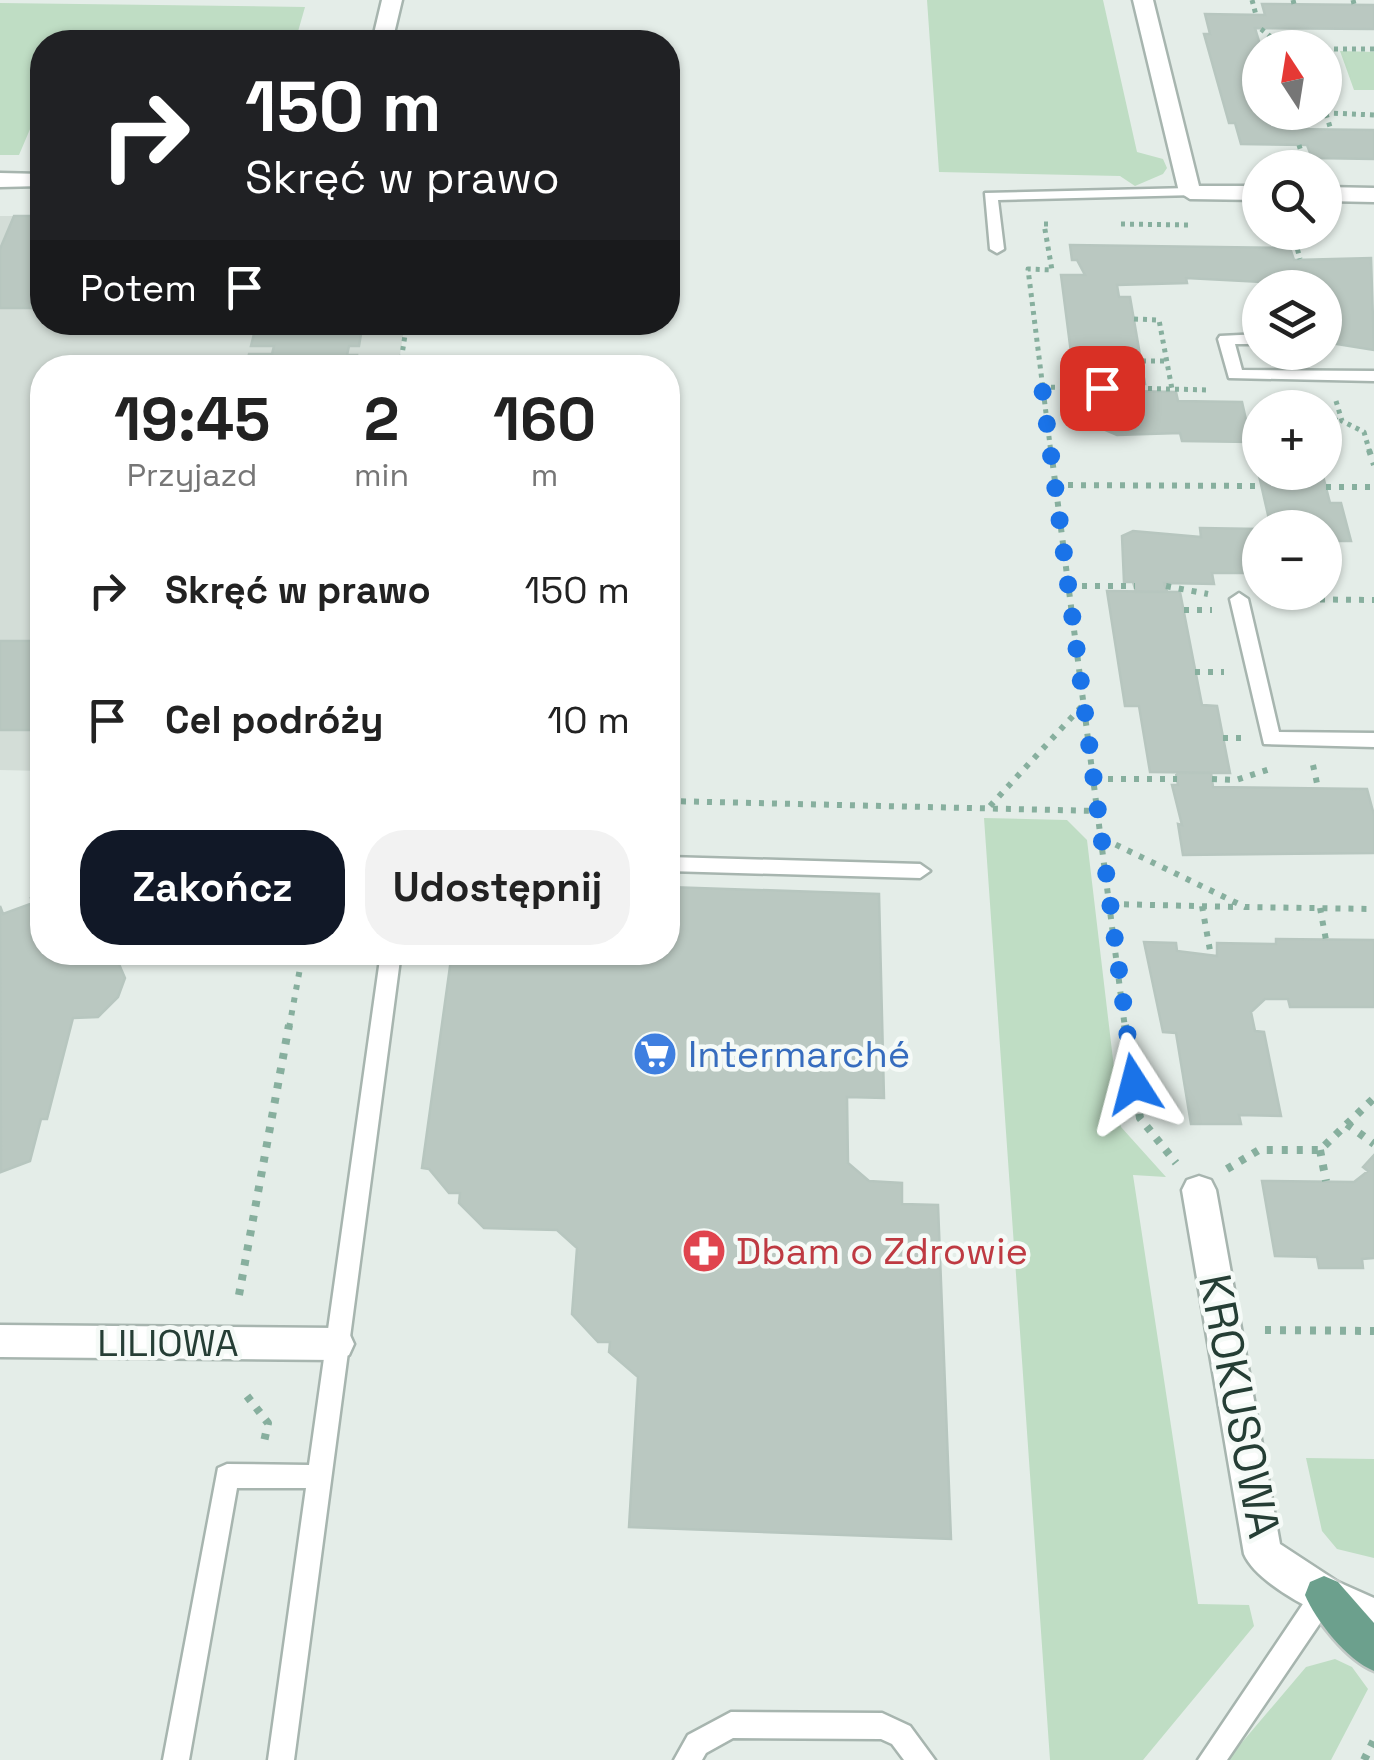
<!DOCTYPE html>
<html lang="pl">
<head>
<meta charset="utf-8">
<style>
	body { margin:0; font-family:"Space Grotesk",sans-serif; background:#f2f2f2; color:#222; height:100vh; display:flex; flex-direction:column; font-size:38px; white-space:nowrap }
	* { box-sizing:border-box; margin:0 }
	p { font-size:32px; color:#767676 }
	.icon { flex:none; width:55px; height:55px; fill:none; stroke:currentColor; stroke-width:2; stroke-linecap:round; stroke-linejoin:round }
	.map { position:relative; flex:1; overflow:hidden }
	.side { position:absolute; left:30px; top:355px; width:650px; height:610px; display:flex; flex-direction:column; background:#fff; border-radius:40px; box-shadow:0 2px 8px #0004 }
	.side>* { flex:none }
	.guide { position:absolute; left:30px; top:30px; width:650px; height:305px; border-radius:40px; box-shadow:0 2px 8px #0004; background:#202124; color:#fff; overflow:hidden }
	.needle { width:65px; rotate:348deg }
	.controls { position:absolute; left:1242px; top:30px; display:grid; gap:20px }
	.controls a { display:grid; place-items:center; width:100px; height:100px; border-radius:50%; background:#fff; box-shadow:0 2px 8px #0004; font-size:50px }
	.pin { position:absolute; display:grid; place-items:center; width:85px; height:85px; color:#fff; margin:-42px; border-radius:20px; box-shadow:0 5px 15px #0006 }
	.me { position:absolute; width:110px; margin:-55px; rotate:351deg; stroke-linejoin:round; filter:drop-shadow(0 0 8px #0008) }
	.turn { display:flex; align-items:center; gap:35px; height:210px; padding:0 50px; font-size:45px }
	.turn .icon { width:130px; height:130px; stroke-width:2.5 }
	.turn b { display:block; font-size:70px; line-height:85px }
	.then { display:flex; align-items:center; height:95px; padding:0 50px; background:#0003; gap:20px; font-size:38px }
	.eta { display:flex; justify-content:space-evenly; align-items:center; height:170px; text-align:center }
	.eta b { font-size:60px; font-weight:700; line-height:70px }
	.primary-button { display:flex; gap:20px; margin-top:auto; padding:20px 50px }
	.primary-button a { flex:1; height:115px; border-radius:40px; background:#111827; color:#fff; font-size:40px; font-weight:700; line-height:115px; text-align:center }
	.primary-button a+a { background:#f2f2f2; color:#222 }
	ul { padding:0; list-style:none }
	li { display:flex; align-items:center; gap:30px; height:130px; padding:0 50px }
	li div { flex:1 }
	li b { display:block; font-size:38px }
	li em { font-style:normal }
	.map>svg:first-child { display:block }
</style>
</head>
<body>
<div class="map">
<svg width="1374" height="1760" viewBox="0 0 1374 1760">
	<rect width="100%" height="100%" fill="#e4ede8"/>
	<path fill="#d3ddd7" d="M0,216H42V322L405,323L398,367L42,368V771L0,770Z"/>
	<path fill="#bfddc4" d="M927,0H1103L1137,152L1163,159L1167,168L1163,174L1135,186L1120,176L939,172Z
		M0,3L305,7L295,42H42V101L19,155H0Z
		M1340,51L1374,52V90H1354Z
		M984,818L1067,820L1087,840L1121,1127L1166,1177L1133,1175L1198,1604L1249,1605L1254,1626L1143,1760H1050Z
		M1306,1458L1374,1459V1558L1337,1549L1322,1531Z
		M1335,1659L1352,1667L1368,1689L1331,1760H1227L1306,1667Z"/>
	<path fill="#bac8c1" stroke="#b7c6bf" stroke-width="2.5" d="M1262,4L1374,5V29L1255,28L1261,48L1260,112H1281L1286,129L1374,130V159L1312,158L1307,145L1241,144L1235,123H1229L1204,34H1210L1205,14L1265,15Z
		M14,216H42V308H0V249Z
		M1070,245L1290,248L1294,260L1371,258L1374,350L1330,343L1325,288H1315L1312,275H1299L1301,284L1186,278L1187,283L1117,285L1119,297H1130L1145,384H1075L1061,275H1085L1077,260H1072Z
		M257,322H363L359,346H349L347,355H357L355,368H246L249,354H272L274,346H251Z
		M1102,384H1130V391L1176,392L1178,401L1242,402L1251,442L1182,441L1180,433L1117,435L1105,430L1103,413H1097L1094,391H1102Z
		M1247,423H1260V472H1322L1330,503H1341L1351,541H1325V528H1271Z
		M1200,528L1260,529V573H1212L1214,584L1164,583L1167,592H1136L1133,582H1124L1122,536L1133,531L1201,537Z
		M1107,591L1180,592L1202,705L1217,706L1230,773L1150,772L1139,706H1125Z
		M0,641H42V730H0Z
		M1176,773H1211L1213,787L1367,789L1374,815V853L1183,855L1178,824L1182,825L1172,785H1178Z
		M668,887L879,894L884,1098L847,1097L848,1163L869,1181L902,1183V1204L938,1205L951,1539L629,1527L638,1377L609,1352L610,1342H598L572,1314L577,1248L557,1230L484,1228L459,1203L460,1193H449L429,1169L422,1168L452,952H668Z
		M42,894V952H135L115,955L125,978L118,997L98,1017L73,1018L47,1119H41L30,1161L1,1172L0,906L3,914L33,903L31,898Z
		M1276,939L1374,940V1007H1290L1288,999H1265L1251,1012L1255,1031L1264,1032L1281,1116L1239,1115L1241,1124H1191L1176,1033L1163,1032L1144,942L1176,943L1177,951L1217,956V943L1276,944Z
		M1374,1155V1258L1362,1259L1363,1268H1319L1317,1257L1275,1256L1262,1181L1354,1182L1368,1171L1363,1167Z"/>
	<g fill="none" stroke-linecap="round" stroke-linejoin="round">
		<defs>
			<path id="lane" d="M1190,188L1195,189V195L998,200L1004,249L997,253L990,249L985,193Z
				M1260,334V344H1235L1242,370L1374,371V381L1229,378L1218,339L1220,336Z
				M1239,593L1248,599L1279,732L1374,733V747L1264,744L1230,599Z
				M668,857L920,864L930,871L920,878L668,871Z
				M381,952H401L294,1760H268L306,1488H237L189,1760H163L218,1468L227,1464L309,1465Z
				M1324,1583L1333,1586L1337,1595L1333,1604L1227,1760H1198L1315,1586Z
				M731,1712L882,1713L910,1726L935,1760H904L892,1744L881,1739L733,1738L706,1753L702,1760H674L688,1735Z"/>
			<path id="street" d="M382,0H402L392,42H372Z
				M1133,0H1153L1199,186H1260V200L1190,199L1179,192Z
				M0,173L42,174V186L0,187Z
				M1325,187L1374,188V202L1325,201Z
				M1199,1176L1211,1180L1216,1190L1280,1544L1338,1582L1374,1598V1637C1338,1623 1259,1589 1244,1554L1182,1190L1187,1180Z
				M0,1325L336,1328L349,1333L354,1344L349,1355L336,1360L0,1357Z"/>
			<path id="primary" d="M1324,1576L1338,1582L1374,1623V1671C1347,1660 1316,1621 1305,1595L1310,1582Z"/>
		</defs>
		<use href="#lane" stroke="#a7b5af" stroke-width="5"/>
		<use href="#street" stroke="#a7b5af" stroke-width="5"/>
		<use href="#primary" stroke="#c2c9c6" stroke-width="5"/>
		<path stroke="#87af9e" stroke-width="5" stroke-dasharray="4 5" stroke-linecap="butt" d="M1252,0L1256,15
			M1293,0L1294,4
			M1353,0L1354,4
			M1261,29L1285,48
			M1325,49H1374
			M1307,112L1374,115
			M1326,114L1331,130
			M1294,129L1292,121L1307,114
			M1299,145L1306,168
			M1048,224H1044L1052,270L1028,269L1051,453
			M1121,224L1188,225
			M1293,232L1300,259
			M1305,275L1308,288
			M1134,319L1159,320L1172,389
			M1142,361H1166
			M400,368L407,322
			M1042,387L1102,388
			M1130,388L1209,390
			M1336,401L1342,421L1364,432L1370,453
			M1325,417L1340,421"/>
		<path stroke="#87af9e" stroke-width="6" stroke-dasharray="5 8" stroke-linecap="butt" d="M1051,450L1125,1028
			M1369,450L1374,465
			M1055,485L1261,486
			M1326,487H1374
			M1069,586H1135
			M1166,586L1208,594
			M1268,599L1374,600
			M1184,610H1212
			M1195,672H1224
			M1223,738H1242
			M1313,765L1318,788
			M1095,779H1177
			M1212,779L1236,780L1270,769
			M668,801L1099,811
			M990,806L1083,705
			M1104,839L1245,907L1374,909
			M1111,904L1238,907
			M1202,906L1211,956
			M1320,908L1326,940
			M289,1028L303,952"/>
		<path stroke="#87af9e" stroke-width="8" stroke-dasharray="6 9" stroke-linecap="butt" d="M1125,1025L1140,1118L1176,1163
			M1347,1124L1374,1144
			M1320,1150L1326,1181
			M1227,1169L1259,1150H1320L1374,1098
			M239,1295L289,1025
			M1265,1330L1374,1331
			M247,1396L268,1423L264,1442
			M1364,1760L1374,1740"/>
		<use href="#lane" fill="#fff" fill-rule="evenodd"/>
		<use href="#street" fill="#fff" fill-rule="evenodd"/>
		<use href="#primary" fill="#6ca08d" fill-rule="evenodd"/>
	</g>
	<g fill="none" stroke-linecap="round" stroke-linejoin="round">
		<path stroke="#1a73e8" stroke-width="18" stroke-dasharray="0 32.4" d="M1102,388L1042,387L1134,1084"/>
	</g>
	<defs>
		<symbol id="supermarket-disc" viewBox="-11 -11 22 22"><circle r="9.5" fill="#3f7fe0" stroke="#f5faf7"/><path d="M-6-5.5h2.5l.6 2H6L4.5 2H-2.5L-4.4-4H-6ZM-1.5 3.2a1.3 1.3 0 1 0 .1 0ZM3 3.2a1.3 1.3 0 1 0 .1 0Z" fill="#fff"/></symbol>
		<symbol id="pharmacy-disc" viewBox="-11 -11 22 22"><circle r="9.5" fill="#e0444e" stroke="#f5faf7"/><path d="M-2-6h4v4h4v4h-4v4h-4v-4h-4v-4h4Z" fill="#fff"/></symbol>
	</defs>
	<g fill-rule="evenodd">
		<use href="#supermarket-disc" x="630" y="1029" width="50" height="50"/>
		<use href="#pharmacy-disc" x="679" y="1226" width="50" height="50"/>
	</g>
	<g text-anchor="middle" stroke-width="9" stroke-linejoin="round" paint-order="stroke">
		<g font-size="38" fill="#366cbe" stroke="#f5faf7" text-anchor="start">
			<text x="688" y="1067">Intermarché</text>
		</g>
		<g font-size="38" fill="#be3a42" stroke="#f5faf7" text-anchor="start">
			<text x="736" y="1264">Dbam o Zdrowie</text>
		</g>
		<g font-size="38" fill="#253e35" stroke="#f5faf7">
			<text x="168" y="1356">LILIOWA</text>
		</g>
		<g font-size="45" fill="#253e35" stroke="#f5faf7">
			<text transform="translate(1240 1406) rotate(79)" y="16">KROKUSOWA</text>
		</g>
	</g>
</svg>
<div class="controls">
<a><svg class="needle" viewBox="-14 -14 28 28"><path d="M0-13l5 13h-10z" fill="#e53935"/><path d="M0 13l5-13h-10z" fill="#767676"/></svg></a>
<a><svg class="icon" aria-label="search" viewBox="0 0 24 24"><circle cx="10" cy="10" r="6"/><path d="M15 15l6 6"/></svg></a>
<a><svg class="icon" aria-label="layers" viewBox="0 0 24 24"><path d="M12 4l9 5-9 5-9-5zM3 14l9 5 9-5"/></svg></a>
<a>+</a>
<a>−</a>
</div>
<div class="pin" style="left:1102px;top:388px;background:#d93025"><svg class="icon" aria-label="arrive" viewBox="0 0 24 24"><path d="M6 21V4h12l-3 4 3 4H6"/></svg></div>
<svg class="me" style="left:1134px;top:1084px" viewBox="-20 -20 40 40"><path d="M0-17L14 15 0 8-14 15z" fill="#1a73e8" stroke="#fff" stroke-width="4"/></svg>
<div class="guide">
<div class="turn"><svg class="icon" aria-label="right" viewBox="0 0 24 24"><path d="M7 20v-9h11M14 6l5 5-5 5"/></svg><div><b>150 m</b>Skręć w prawo</div></div>
<div class="then">Potem<svg class="icon" aria-label="arrive" viewBox="0 0 24 24"><path d="M6 21V4h12l-3 4 3 4H6"/></svg></div>
</div>
<section class="side">
<div class="eta">
<div><b>19:45</b><p>Przyjazd</p></div>
<div><b>2</b><p>min</p></div>
<div><b>160</b><p>m</p></div>
</div>
<ul>
<li><svg class="icon" aria-label="right" viewBox="0 0 24 24"><path d="M7 20v-9h11M14 6l5 5-5 5"/></svg><div><b>Skręć w prawo</b></div><em>150 m</em></li>
<li><svg class="icon" aria-label="arrive" viewBox="0 0 24 24"><path d="M6 21V4h12l-3 4 3 4H6"/></svg><div><b>Cel podróży</b></div><em>10 m</em></li>
</ul>
<div class="primary-button"><a>Zakończ</a><a>Udostępnij</a></div>
</section>
</div>
</body>
</html>
